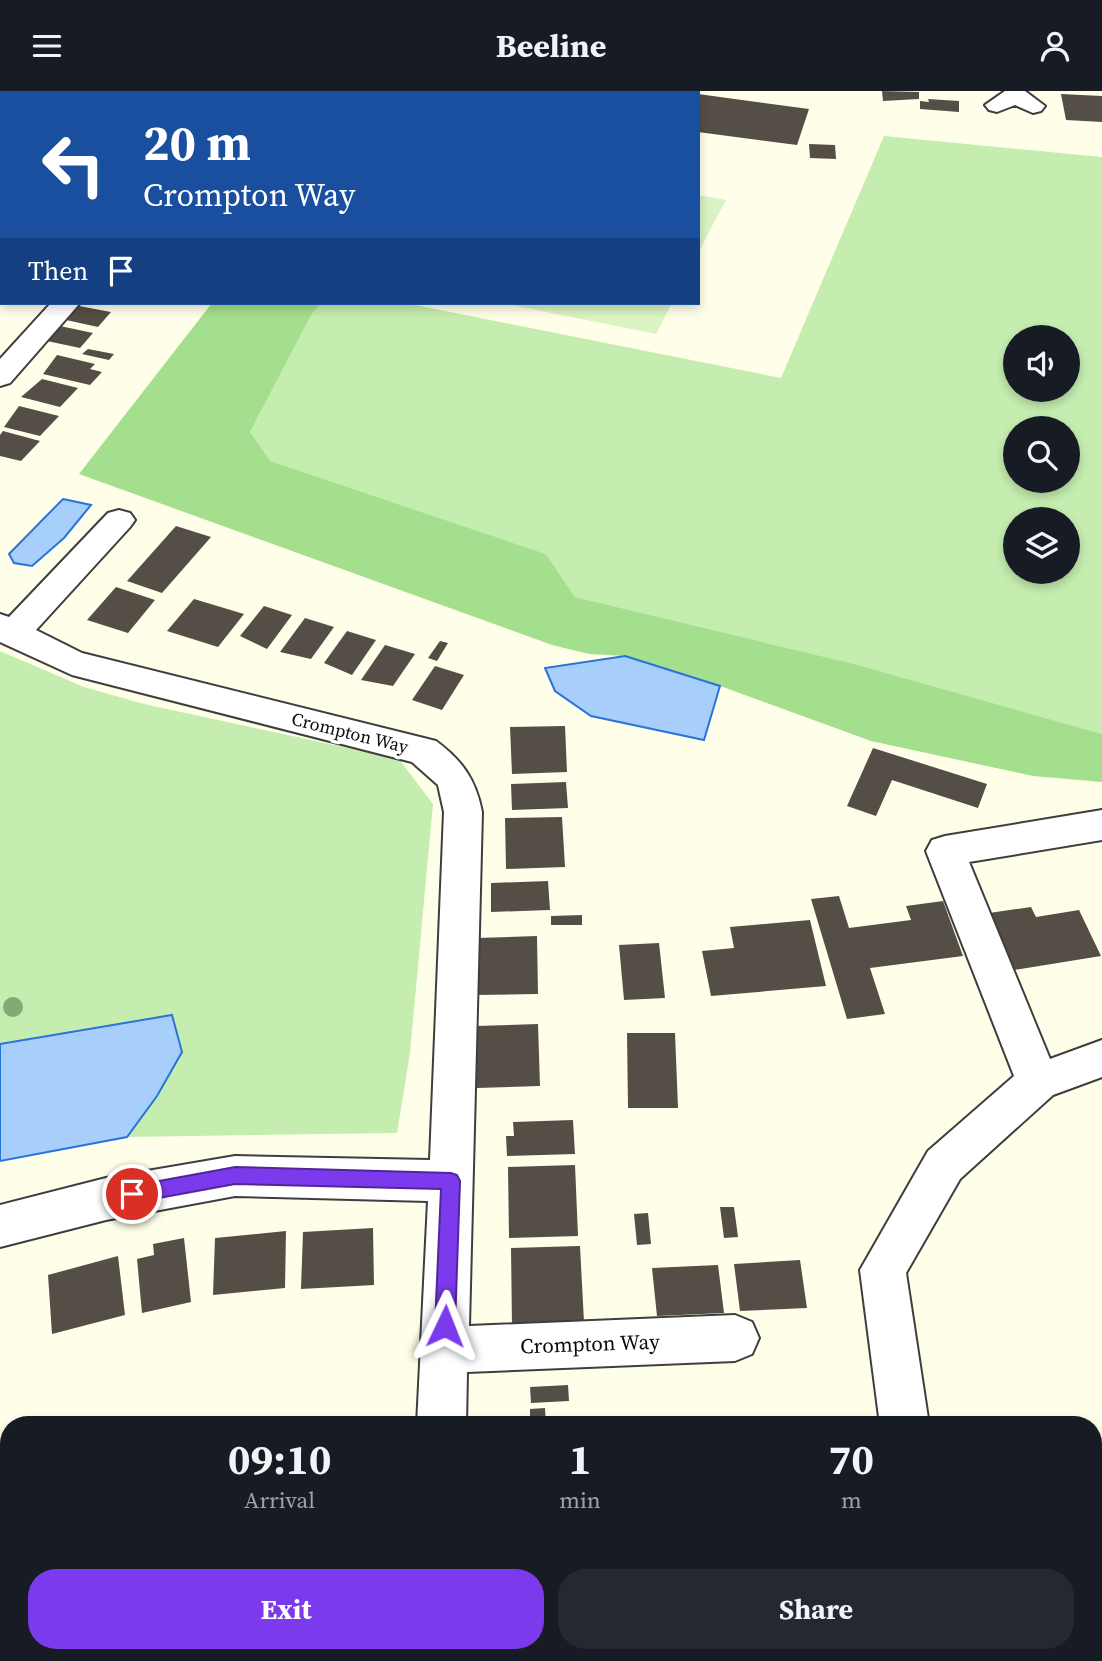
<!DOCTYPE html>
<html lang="en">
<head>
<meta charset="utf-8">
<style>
	body { margin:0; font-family:"Source Serif 4",serif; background:#242831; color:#f1f3f6; height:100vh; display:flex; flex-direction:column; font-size:26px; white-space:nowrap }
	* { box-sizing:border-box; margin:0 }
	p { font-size:23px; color:#9ea1a6 }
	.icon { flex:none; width:38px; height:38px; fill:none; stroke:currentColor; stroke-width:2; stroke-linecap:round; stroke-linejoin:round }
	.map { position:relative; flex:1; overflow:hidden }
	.side { position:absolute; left:0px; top:1325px; width:1102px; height:247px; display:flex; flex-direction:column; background:#171b24; border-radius:28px 28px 0 0; box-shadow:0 4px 10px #0003 }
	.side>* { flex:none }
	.top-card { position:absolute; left:0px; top:0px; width:700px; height:214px; box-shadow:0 4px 10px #0003; background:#1a4fa0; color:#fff; overflow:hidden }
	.buttons { position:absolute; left:1003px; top:234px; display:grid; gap:14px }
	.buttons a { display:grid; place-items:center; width:77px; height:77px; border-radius:50%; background:#171b24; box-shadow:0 4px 10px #0003; font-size:35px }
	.pin { position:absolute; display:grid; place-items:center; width:60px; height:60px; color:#fff; margin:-30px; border:4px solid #fff; border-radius:50%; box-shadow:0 2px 7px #0007 }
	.me { position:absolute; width:77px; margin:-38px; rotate:2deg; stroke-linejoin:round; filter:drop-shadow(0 0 5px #0008) }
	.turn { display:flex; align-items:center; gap:24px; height:147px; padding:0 28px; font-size:32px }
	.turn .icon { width:91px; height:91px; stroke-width:2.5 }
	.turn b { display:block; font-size:49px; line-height:60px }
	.then { display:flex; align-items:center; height:66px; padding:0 28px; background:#0003; gap:14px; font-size:26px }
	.eta { display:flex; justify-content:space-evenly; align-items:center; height:119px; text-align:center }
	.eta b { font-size:42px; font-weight:700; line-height:49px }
	.button { display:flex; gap:14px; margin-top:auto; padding:14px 28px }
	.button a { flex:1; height:80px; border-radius:28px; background:#7c3aed; color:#fff; font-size:28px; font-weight:700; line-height:80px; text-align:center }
	.button a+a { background:#242831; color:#f1f3f6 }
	header { display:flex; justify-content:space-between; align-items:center; height:91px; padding:0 28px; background:#171b24; font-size:32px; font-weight:700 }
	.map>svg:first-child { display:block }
</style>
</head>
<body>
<header><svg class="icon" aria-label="menu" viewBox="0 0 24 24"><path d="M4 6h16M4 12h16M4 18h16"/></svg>Beeline<svg class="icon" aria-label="person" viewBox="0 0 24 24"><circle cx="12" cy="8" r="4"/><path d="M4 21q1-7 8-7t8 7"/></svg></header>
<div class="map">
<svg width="1102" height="1570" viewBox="0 0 1102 1570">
	<rect width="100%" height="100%" fill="#ffffe9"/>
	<path fill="#c4edaf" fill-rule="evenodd" d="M884,45L1102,66V643L841,570L575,506L546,463L269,370L250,341L312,221L322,212H405L781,287ZM1015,247H1068V299H1015ZM1015,338H1068V390H1015ZM1015,429H1068V481H1015Z
		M0,560L84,596L144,613L399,668L433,713L410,962L397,1042L127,1046L157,1005L171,924L0,953Z"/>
	<path fill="#a4df8d" d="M212,212H322L312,222L250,341L270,370L546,463L575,506L850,572L1102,643V691L1033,685L871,650L720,595L625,565L589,563L552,554L79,383Z"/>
	<path fill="#d9f3c2" d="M698,104L726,109L698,162Z
		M502,212H672L656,243Z"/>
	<path fill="#a8cefc" stroke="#2974d9" stroke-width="2" d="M63,408L91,414L64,447L32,475L14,472L9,463Z
		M625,565L720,595L704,649L591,625L555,600L545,577Z
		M172,924L182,961L157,1005L127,1046L0,1070V953Z"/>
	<path fill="#544e46" d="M882,0L919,1V8L883,10Z
		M698,3L809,18L797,54L698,41Z
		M1061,3L1102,5V31L1066,29Z
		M928,8L959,10V21L920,18V10L929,11Z
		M809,53L835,54L836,68L810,67Z
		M79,215L111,221L98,236L66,229Z
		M60,235L93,242L80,257L47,250Z
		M88,258L114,263L109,269L82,263Z
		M57,264L95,273L90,278L102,281L90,294L43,283Z
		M42,288L78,297L60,316L21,306Z
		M19,315L59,325L40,345L4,336Z
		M3,340L40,350L21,370L0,365V344Z
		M176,435L211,446L162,502L127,490Z
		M116,496L155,509L128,542L87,529Z
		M194,508L244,523L218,556L167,540Z
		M264,515L292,524L267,558L240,545Z
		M305,527L334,536L311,568L280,561Z
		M347,540L376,549L352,584L324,572Z
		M440,550L448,552L437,570L428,567Z
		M385,554L415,563L393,595L361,589Z
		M435,575L464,584L442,619L412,609Z
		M565,635L567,681L512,683L510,636Z
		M873,657L987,693L978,717L892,689L876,725L847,715Z
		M566,691L568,717L512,719L511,693Z
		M562,726L565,776L506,778L505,727Z
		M548,790L550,819L491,821V792Z
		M839,805L849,837L911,829L906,815L943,810L963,865L870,877L885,923L847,928L811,808Z
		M1031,816L1036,826L1079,819L1101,865L1014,879L989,822Z
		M582,824V834H551V825Z
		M810,829L826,895L711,905L702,860L734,857L730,836Z
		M537,845L538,903L476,904V847Z
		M659,852L665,907L624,909L619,854Z
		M538,933L540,995L476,997L475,935Z
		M627,942H675L678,1017H628Z
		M573,1029L575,1063L507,1065L506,1045H514L513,1031Z
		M575,1074L578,1145L509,1147L508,1076Z
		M720,1116H734L738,1146L724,1147Z
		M648,1122L651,1153L637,1154L634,1123Z
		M373,1137L374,1194L301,1198L303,1141Z
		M286,1140L285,1197L213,1204L215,1147Z
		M184,1147L191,1211L142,1222L137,1168L154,1164L153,1153Z
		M580,1155L584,1231L512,1234L511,1157Z
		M118,1165L125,1224L52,1243L48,1184Z
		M800,1169L807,1217L740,1220L734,1173Z
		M718,1174L724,1222L657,1225L652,1177Z
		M568,1294L569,1310L531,1312L530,1296Z
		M545,1317L546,1334H530V1318Z
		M108,1563H160L137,1570H109Z"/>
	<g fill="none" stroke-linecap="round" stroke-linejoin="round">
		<defs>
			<path id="minor" d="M193,0H217L192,2Z
				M1005,0H1025L1045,15L1041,20L1033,22L1015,14L997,21L989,19L985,14Z
				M51,212H80L10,292L0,295V268Z
				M119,419L130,422L135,429L130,436L36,539L82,562L436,650C462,669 476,689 482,721L469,1235L735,1224L752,1231L759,1247L752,1263L735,1270L467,1281L466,1334H417L428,1110L235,1105L106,1129L0,1156V1114L106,1087L235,1065L430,1069L444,721L438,694L412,671L72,584L0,551V523L9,526L108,422Z
				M1102,719V749L969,771L1050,968L1102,949V986L1053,1004L960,1088L906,1182L929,1334H880L860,1179L928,1060L1014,985L926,760L932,749L945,745Z
				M251,1563H307L310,1570H254Z
				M379,1563H454L451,1570H376Z
				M832,1563H893L890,1570H829Z"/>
		</defs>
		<use href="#minor" stroke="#3e3e3e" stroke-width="4"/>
		<use href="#minor" fill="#fff" fill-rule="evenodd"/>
	</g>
	<circle fill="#80ab75" cx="13" cy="916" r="10"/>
	<path fill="#7c3aed" stroke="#51269a" stroke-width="2" d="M235,1076L451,1082L457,1084L460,1090L455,1235L452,1242L445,1245L438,1242L435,1235L441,1098L235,1093L132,1112L125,1109L123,1103L125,1097L132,1095Z"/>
	<g text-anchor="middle" stroke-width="7" stroke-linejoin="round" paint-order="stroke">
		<g font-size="18" fill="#0b0b0b" stroke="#fff">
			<text transform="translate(350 642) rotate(14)" y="6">Crompton Way</text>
		</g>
		<g font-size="21" fill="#0b0b0b" stroke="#fff">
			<text transform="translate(590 1253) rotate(-2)" y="7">Crompton Way</text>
		</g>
	</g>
</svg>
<div class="buttons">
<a><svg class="icon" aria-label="sound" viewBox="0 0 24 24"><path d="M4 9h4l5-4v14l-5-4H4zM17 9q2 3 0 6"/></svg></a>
<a><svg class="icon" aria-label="search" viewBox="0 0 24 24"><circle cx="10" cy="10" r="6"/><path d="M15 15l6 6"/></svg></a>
<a><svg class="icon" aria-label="layers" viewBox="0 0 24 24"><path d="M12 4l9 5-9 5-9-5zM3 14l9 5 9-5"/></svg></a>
</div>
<div class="pin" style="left:132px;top:1103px;background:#d93025"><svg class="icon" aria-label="arrive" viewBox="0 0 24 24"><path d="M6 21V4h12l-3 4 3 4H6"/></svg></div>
<svg class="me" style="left:445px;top:1235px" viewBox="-20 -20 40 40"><path d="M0-17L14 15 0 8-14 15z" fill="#7c3aed" stroke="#fff" stroke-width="4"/></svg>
<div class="top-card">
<div class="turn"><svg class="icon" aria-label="left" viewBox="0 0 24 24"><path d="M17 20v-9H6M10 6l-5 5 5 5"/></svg><div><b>20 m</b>Crompton Way</div></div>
<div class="then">Then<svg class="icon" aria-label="arrive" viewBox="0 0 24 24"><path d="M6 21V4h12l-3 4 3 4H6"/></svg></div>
</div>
<section class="side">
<div class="eta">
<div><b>09:10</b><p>Arrival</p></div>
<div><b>1</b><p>min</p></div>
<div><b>70</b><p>m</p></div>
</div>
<div class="button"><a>Exit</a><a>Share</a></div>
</section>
</div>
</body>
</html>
